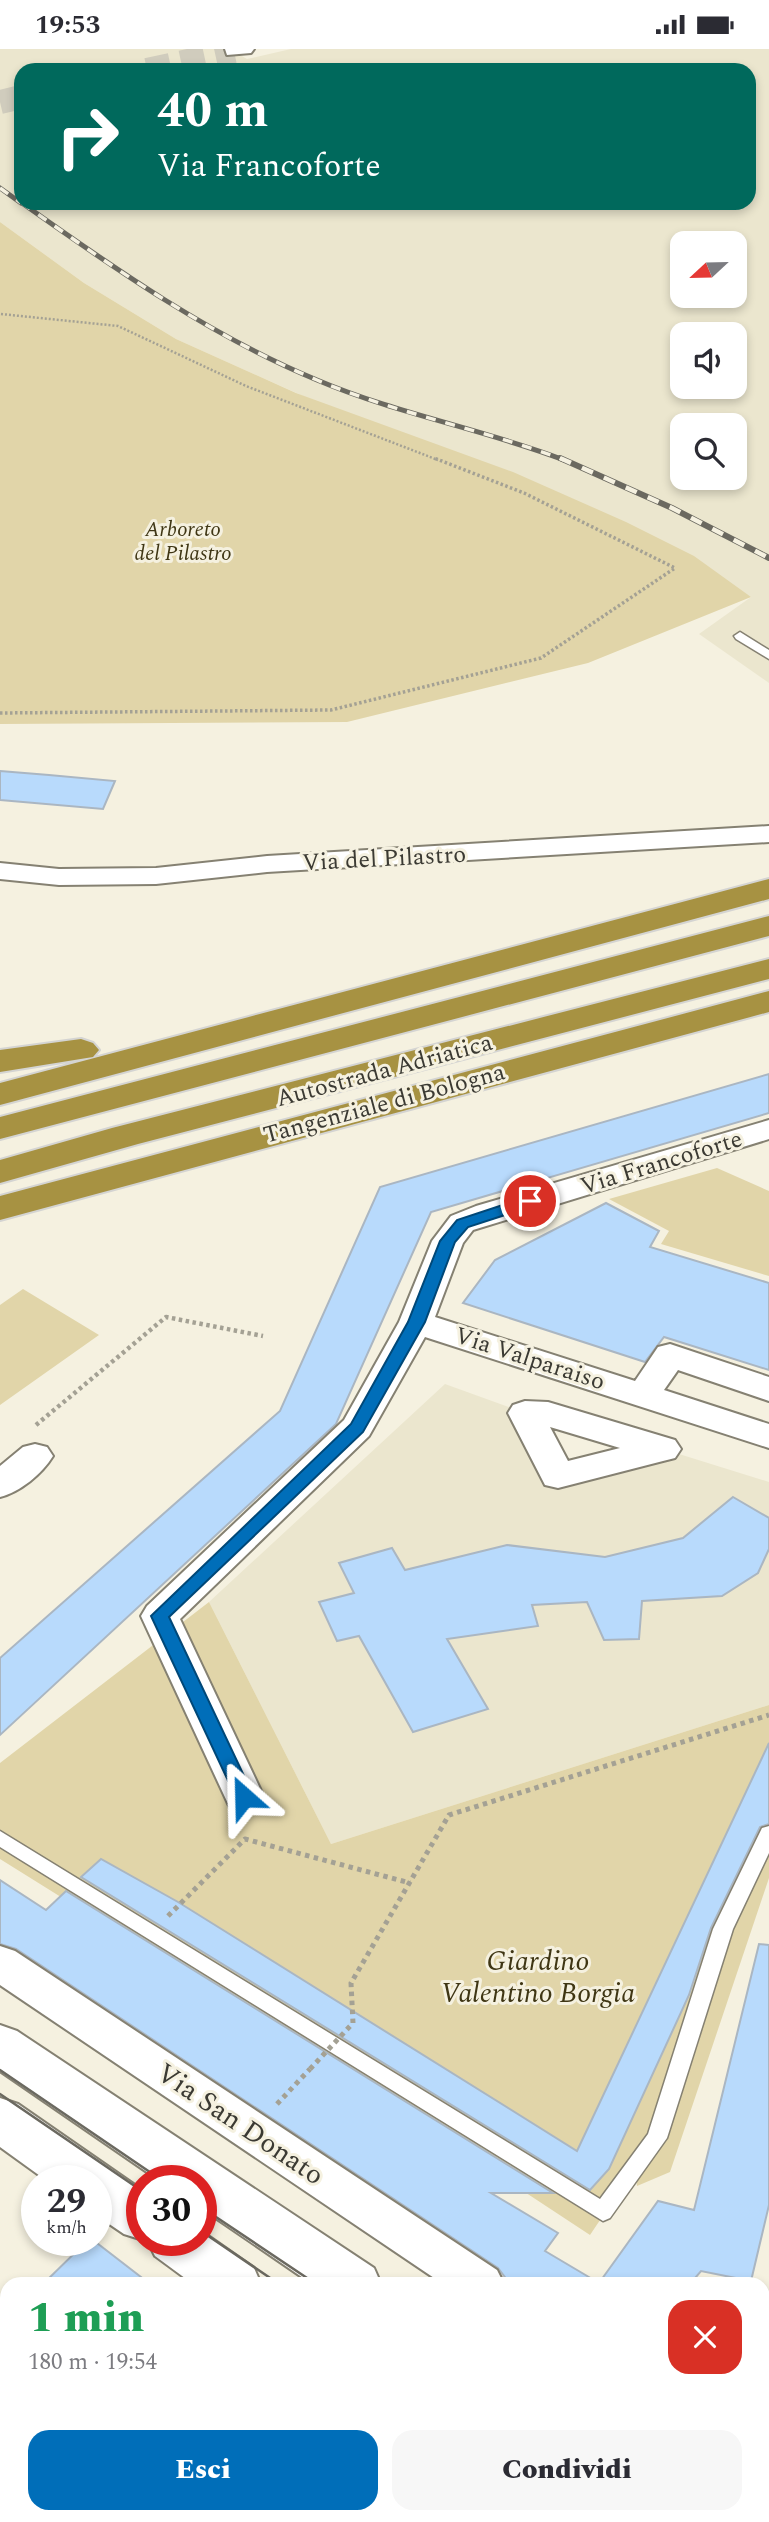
<!DOCTYPE html>
<html lang="it">
<head>
<meta charset="utf-8">
<style>
	body { margin:0; font-family:Spectral,serif; background:#f7f7f7; color:#2b2b33; height:100vh; display:flex; flex-direction:column; font-size:26px; white-space:nowrap }
	* { box-sizing:border-box; margin:0 }
	p { font-size:23px; color:#7c7c81 }
	.icon { flex:none; width:38px; height:38px; fill:none; stroke:currentColor; stroke-width:2; stroke-linecap:round; stroke-linejoin:round }
	.map { position:relative; flex:1; overflow:hidden }
	.sheet { position:absolute; left:0px; top:2228px; width:770px; height:247px; display:flex; flex-direction:column; background:#fff; border-radius:21px 21px 0 0; box-shadow:0 4px 10px #0003 }
	.sheet>* { flex:none }
	.hud { position:absolute; left:14px; top:14px; width:742px; height:147px; border-radius:21px; box-shadow:0 4px 10px #0003; background:#00695c; color:#fff; overflow:hidden }
	.needle { width:46px; rotate:248deg }
	.buttons { position:absolute; left:670px; top:182px; display:grid; gap:14px }
	.buttons a { display:grid; place-items:center; width:77px; height:77px; border-radius:14px; background:#fff; box-shadow:0 4px 10px #0003; font-size:35px }
	.speed { position:absolute; left:21px; top:2116px; display:flex; gap:14px; font-size:35px; font-weight:700; text-align:center }
	.speed>* { display:grid; place-content:center; width:91px; height:91px; border-radius:50%; background:#fff; box-shadow:0 4px 10px #0003; line-height:1 }
	.speed small { font-size:18px; font-weight:400 }
	.speed .limit { border:10px solid #d22; background:#fff; color:#111 }
	.pin { position:absolute; display:grid; place-items:center; width:60px; height:60px; color:#fff; margin:-30px; border:4px solid #fff; border-radius:50%; box-shadow:0 2px 7px #0007 }
	.me { position:absolute; width:77px; margin:-38px; rotate:335deg; stroke-linejoin:round; filter:drop-shadow(0 0 5px #0008) }
	.turn { display:flex; align-items:center; gap:24px; height:147px; padding:0 28px; font-size:32px }
	.turn .icon { width:91px; height:91px; stroke-width:2.5 }
	.turn b { display:block; font-size:49px; line-height:60px }
	.round { display:grid; place-items:center; flex:none; width:74px; height:74px; border-radius:21px; background:#f7f7f7 }
	.headline { display:flex; align-items:center; justify-content:space-between; height:119px; padding:0 28px }
	h1 { font-size:42px; font-weight:800; line-height:52px; color:#1e9e55 }
	.cta { display:flex; gap:14px; margin-top:auto; padding:14px 28px }
	.cta a { flex:1; height:80px; border-radius:21px; background:#006eb9; color:#fff; font-size:28px; font-weight:800; line-height:80px; text-align:center }
	.cta a+a { background:#f7f7f7; color:#2b2b33 }
	.status { display:flex; justify-content:space-between; align-items:center; height:49px; padding:0 35px; background:#fff; direction:ltr }
	.status svg { height:19px; fill:currentColor }
	.map>svg:first-child { display:block }
</style>
</head>
<body>
<div class="status"><b>19:53</b><svg viewBox="0 0 49 12"><path d="M0 12V9h3v3zM5 12V6h3v6zM10 12V3h3v9zM15 12V0h3v12zM26 1h20v11H26zM47 4h2v5h-2z"/></svg></div>
<div class="map">
<svg width="769" height="2473" viewBox="0 0 769 2473">
	<rect width="100%" height="100%" fill="#f5f1e0"/>
	<path fill="#ebe6ce" fill-rule="evenodd" d="M0,0H230L247,10L291,0H769V634L699,585L751,548L176,290L84,234L0,173ZM21,21H749V154H21ZM682,194H735V247H682ZM682,285H735V338H682ZM682,376H735V429H682Z
		M445,1335L525,1364L559,1427L663,1400L769,1433V1656L331,1795L209,1553Z"/>
	<path fill="#e1d5a9" d="M0,173L84,234L176,290L296,344L513,423L626,473L694,507L751,548L588,614L347,673L0,675Z
		M717,1119L769,1142V1227L661,1195L669,1182L609,1150Z
		M23,1240L99,1286L0,1356V1256Z
		M209,1553L331,1795L769,1656V1829L670,2123L637,2137L635,2119L590,2186L356,2032L0,1810V1714Z"/>
	<path fill="#b8dafc" stroke="#aab6c2" stroke-width="2" d="M0,722L49,726L115,732L103,760L0,751Z
		M769,1025V1064L431,1163L336,1375L0,1686V1609L280,1362L380,1138Z
		M606,1154L659,1182L650,1198L769,1234V1321L664,1288L645,1313L463,1254L495,1211Z
		M733,1448L769,1469V1500L758,1524L722,1547L642,1552L639,1590L604,1591L587,1553L532,1556L538,1577L447,1590L488,1660L413,1683L359,1587L337,1592L319,1553L354,1544L339,1514L392,1499L405,1521L507,1496L605,1508L683,1489Z
		M769,1694V1775L760,1778L711,1879L689,1946L609,2120L590,2141L81,1828L101,1810L178,1853L577,2102Z
		M0,1831L46,1861L66,1842L553,2144H491L558,2184L545,2202L599,2234L658,2152L694,2161L759,1895L769,1896V2156L751,2232L701,2222L690,2235H510L498,2219L16,1900L0,1895Z
		M88,2191H93L150,2235H43Z"/>
	<g fill="none" stroke-linecap="round" stroke-linejoin="round">
		<path stroke="#d0ccbd" stroke-width="24" stroke-dasharray="24 11" stroke-linecap="butt" d="M147,21L234,2
			M0,53L21,48"/>
		<defs>
			<path id="lane" d="M740,583L769,601V610L736,590L734,587Z
				M769,1777V1804L733,1880L667,2089L610,2169L603,2172L0,1798V1782L600,2150L648,2085L713,1880L762,1779Z"/>
			<path id="street" d="M769,777V793L267,823L156,835L59,836L0,830V814L59,820L156,819L267,807Z
				M769,1071V1090L473,1181L463,1194L435,1268L635,1332L658,1298L670,1295L769,1328V1352L678,1321L664,1341L769,1375V1399L425,1288L369,1387L180,1570L264,1748L258,1759L244,1763L230,1759L141,1567L147,1557L344,1371L399,1273L432,1192L451,1167L476,1157Z
				M525,1352L548,1353L675,1391L681,1400L675,1409L663,1412L558,1439L545,1436L508,1364L513,1356ZM550,1378L620,1399L568,1412Z
				M35,1395L47,1398L53,1407C42,1425 20,1443 0,1448V1417L23,1398Z
				M0,1897L15,1902L497,2221L504,2235H443L0,1936Z
				M769,2265V2311L763,2314V2268Z
				M769,2405V2455L763,2457V2407Z
				M97,2468H148L146,2473H95Z
				M632,2468H680L679,2473H631Z"/>
			<path id="secondary" d="M225,0H254L251,4L227,6Z
				M0,1976L17,1982L374,2219L381,2235H312L201,2159V2132H160L0,2022Z
				M0,2049L18,2055L142,2141L143,2191L124,2185L96,2166V2132H47L0,2098Z
				M201,2182L254,2219L261,2235H193L155,2207L147,2191H201Z
				M534,2468H596L598,2473H536Z
				M692,2468H755L757,2473H694Z"/>
			<path id="highway" d="M769,830V850L0,1056V1034Z
				M769,867V887L0,1090V1068Z
				M769,910V930L138,1095L0,1134V1111L112,1079Z
				M769,942V963L0,1171V1147Z
				M81,990L93,994L99,1001L93,1008L0,1023V1001Z"/>
		</defs>
		<use href="#lane" stroke="#858172" stroke-width="3"/>
		<use href="#street" stroke="#858172" stroke-width="4"/>
		<use href="#secondary" stroke="#858172" stroke-width="4"/>
		<use href="#highway" stroke="#d4d4d2" stroke-width="4"/>
		<path stroke="#a4a194" stroke-width="2.5" stroke-dasharray="2 2" stroke-linecap="butt" d="M1,265L118,277L246,337L438,411"/>
		<path stroke="#a4a194" stroke-width="3.5" stroke-dasharray="2.5 2.5" stroke-linecap="butt" d="M0,664L331,661L541,609L675,519L524,444L434,409"/>
		<path stroke="#a4a194" stroke-width="4.5" stroke-dasharray="3.5 3.5" stroke-linecap="butt" d="M36,1376L166,1268L263,1287"/>
		<path stroke="#a4a194" stroke-width="5" stroke-dasharray="4.5 4.5" stroke-linecap="butt" d="M168,1867L245,1790L410,1834
			M353,1974L351,1934L449,1766L769,1666
			M277,2055L310,2020"/>
		<use href="#lane" fill="#fff" fill-rule="evenodd"/>
		<use href="#street" fill="#fff" fill-rule="evenodd"/>
		<use href="#secondary" fill="#fff" fill-rule="evenodd"/>
		<use href="#highway" fill="#a79242" fill-rule="evenodd"/>
		<path stroke="#6b6960" stroke-width="2.5" d="M0,2021L163,2132
			M0,2045L142,2142
			M201,2158L316,2235
			M201,2182L279,2235
			M609,2468L616,2473
			M681,2468L690,2473"/>
		<defs>
			<path id="rail-far1" d="M0,139L21,154
				M22,154C115,220 211,287 317,331C397,365 483,380 564,411"/>
			<path id="rail" d="M560,409L672,459L769,509"/>
		</defs>
		<use href="#rail-far1" stroke="#6b6960" stroke-width="5"/>
		<use href="#rail" stroke="#6b6960" stroke-width="6"/>
		<use href="#rail-far1" stroke="#f5f1e0" stroke-width="3.5" stroke-dasharray="10" stroke-linecap="butt"/>
		<use href="#rail" stroke="#f5f1e0" stroke-width="4.5" stroke-dasharray="12" stroke-linecap="butt"/>
		<path stroke="#a4a194" stroke-width="5" stroke-dasharray="4.5 4.5" stroke-linecap="butt" d="M310,2020L353,1974"/>
	</g>
	<path fill="#006eb9" stroke="#004878" stroke-width="2" d="M530,1147L538,1152L536,1156L468,1178L455,1193L425,1273L363,1383L169,1568L254,1748L251,1753H238L151,1567L351,1375L408,1273L440,1192L457,1171Z"/>
	<g text-anchor="middle" stroke-width="6" stroke-linejoin="round" paint-order="stroke">
		<g font-size="21" font-style="italic" fill="#3f3614" stroke="#f5f1e0">
			<text x="183" y="487">Arboreto<tspan x="183" dy="24">del Pilastro</tspan></text>
		</g>
		<g font-size="24" fill="#3b3a33" stroke="#f5f1e0">
			<text transform="translate(384 809) rotate(-3)" y="8">Via del Pilastro</text>
			<text transform="translate(384 1021) rotate(-15)" y="8">Autostrada Adriatica</text>
			<text transform="translate(384 1054) rotate(-15)" y="8">Tangenziale di Bologna</text>
			<text transform="translate(661 1113) rotate(-17)" y="8">Via Francoforte</text>
			<text transform="translate(530 1309) rotate(18)" y="8">Via Valparaiso</text>
		</g>
		<g font-size="28" font-style="italic" fill="#3f3614" stroke="#f5f1e0">
			<text x="538" y="1921">Giardino<tspan x="538" dy="32">Valentino Borgia</tspan></text>
		</g>
		<g font-size="28" fill="#3b3a33" stroke="#f5f1e0">
			<text transform="translate(241 2074) rotate(34)" y="10">Via San Donato</text>
		</g>
	</g>
</svg>
<div class="buttons">
<a><svg class="needle" viewBox="-14 -14 28 28"><path d="M0-13l5 13h-10z" fill="#e53935"/><path d="M0 13l5-13h-10z" fill="#7c7c81"/></svg></a>
<a><svg class="icon" aria-label="sound" viewBox="0 0 24 24"><path d="M4 9h4l5-4v14l-5-4H4zM17 9q2 3 0 6"/></svg></a>
<a><svg class="icon" aria-label="search" viewBox="0 0 24 24"><circle cx="10" cy="10" r="6"/><path d="M15 15l6 6"/></svg></a>
</div>
<div class="speed"><div>29<small>km/h</small></div><div class="limit">30</div></div>
<div class="pin" style="left:530px;top:1152px;background:#d93025"><svg class="icon" aria-label="arrive" viewBox="0 0 24 24"><path d="M6 21V4h12l-3 4 3 4H6"/></svg></div>
<svg class="me" style="left:244px;top:1748px" viewBox="-20 -20 40 40"><path d="M0-17L14 15 0 8-14 15z" fill="#006eb9" stroke="#fff" stroke-width="4"/></svg>
<div class="hud">
<div class="turn"><svg class="icon" aria-label="right" viewBox="0 0 24 24"><path d="M7 20v-9h11M14 6l5 5-5 5"/></svg><div><b>40 m</b>Via Francoforte</div></div>
</div>
<section class="sheet">
<div class="headline"><div><h1>1 min</h1><p>180 m · 19:54</p></div><a class="round" style="background:#d93025;color:#fff"><svg class="icon" aria-label="close" viewBox="0 0 24 24"><path d="M6 6l12 12M18 6L6 18"/></svg></a></div>
<div class="cta"><a>Esci</a><a>Condividi</a></div>
</section>
</div>
</body>
</html>
